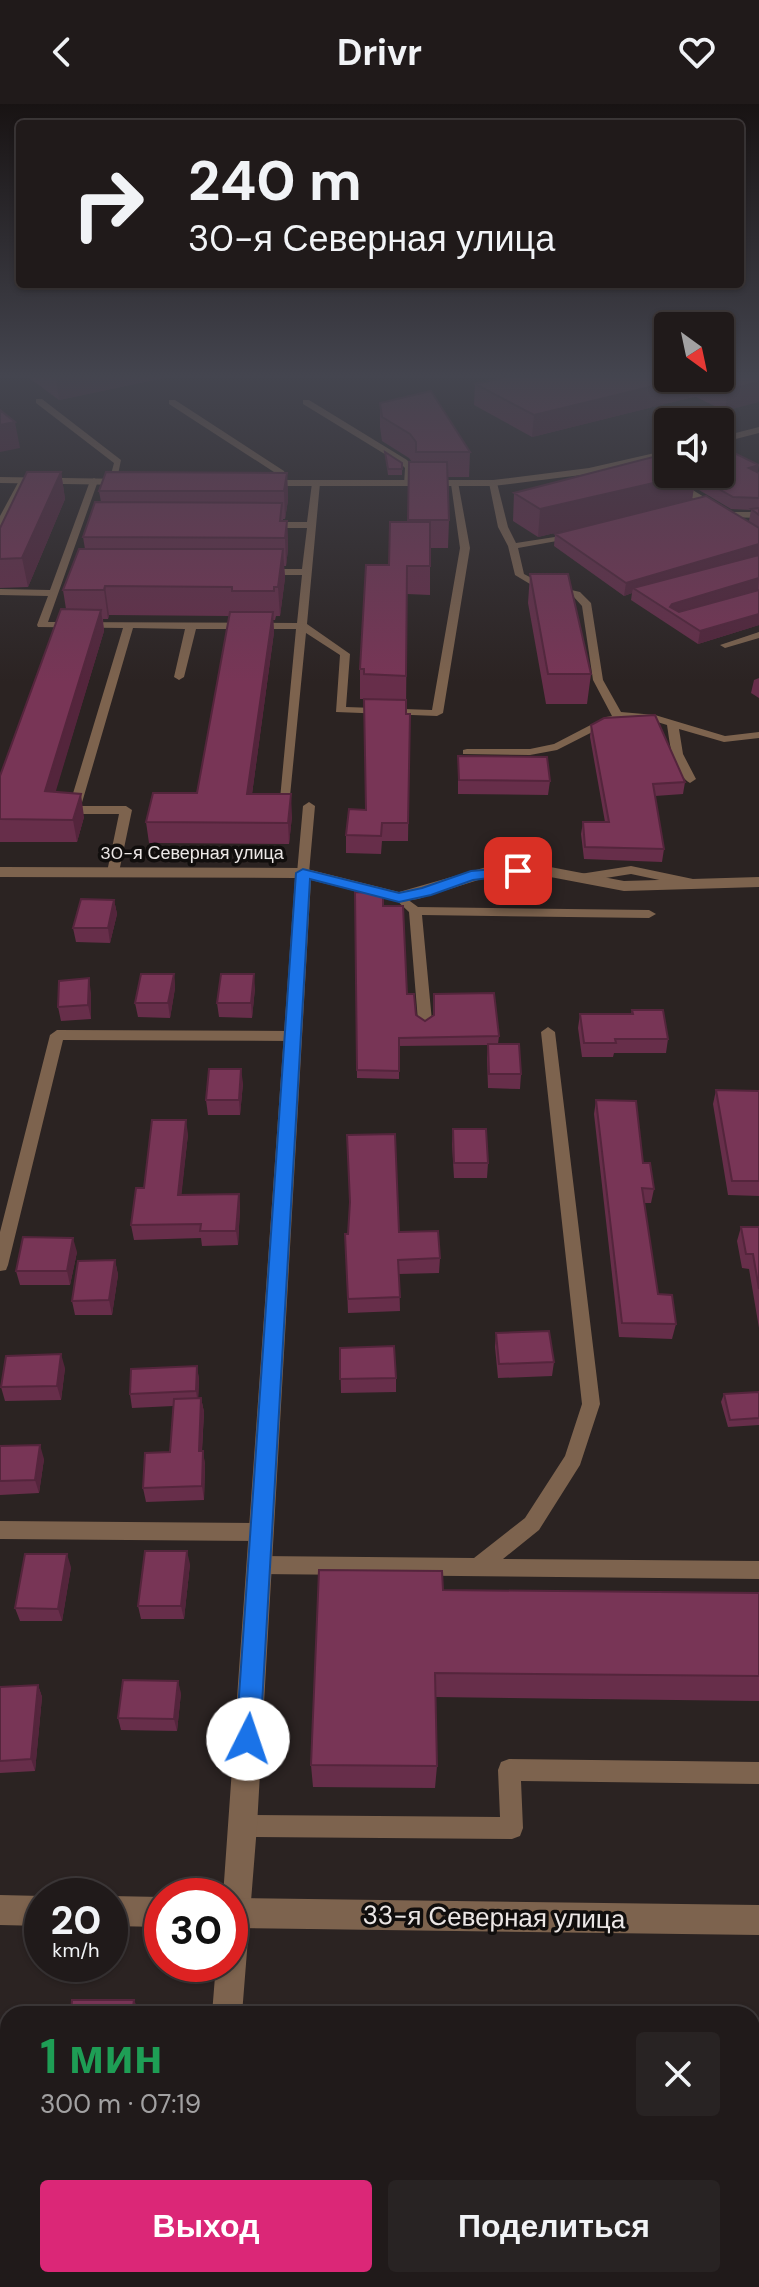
<!DOCTYPE html>
<html lang="ru">
<head>
<meta charset="utf-8">
<style>
	body { margin:0; font-family:"DM Sans",sans-serif; background:#282323; color:#f1f3f6; height:100vh; display:flex; flex-direction:column; font-size:30px; white-space:nowrap }
	* { box-sizing:border-box; margin:0 }
	p { font-size:26px; color:#a2a1a2 }
	.icon { flex:none; width:44px; height:44px; fill:none; stroke:currentColor; stroke-width:2; stroke-linecap:round; stroke-linejoin:round }
	.map { position:relative; flex:1; overflow:hidden }
	.drawer { position:absolute; left:0px; top:1902px; width:760px; height:282px; display:flex; flex-direction:column; background:#201a1a; border-radius:24px 24px 0 0; box-shadow:0 2px 6px #0004,0 0 0 2px #3d3839 }
	.drawer>* { flex:none }
	.hud { position:absolute; left:16px; top:16px; width:728px; height:168px; border-radius:8px; box-shadow:0 2px 6px #0004,0 0 0 2px #3d3839; background:#201a1a; color:#f1f3f6; overflow:hidden }
	.needle { width:52px; rotate:147deg }
	.controls { position:absolute; left:654px; top:208px; display:grid; gap:16px }
	.controls a { display:grid; place-items:center; width:80px; height:80px; border-radius:8px; background:#201a1a; box-shadow:0 2px 6px #0004,0 0 0 2px #3d3839; font-size:40px }
	.speed { position:absolute; left:24px; top:1774px; display:flex; gap:16px; font-size:40px; font-weight:700; text-align:center }
	.speed>* { display:grid; place-content:center; width:104px; height:104px; border-radius:50%; background:#201a1a; box-shadow:0 2px 6px #0004,0 0 0 2px #3d3839; line-height:1 }
	.speed small { font-size:20px; font-weight:400 }
	.speed .limit { border:12px solid #d22; background:#fff; color:#111 }
	.pin { position:absolute; display:grid; place-items:center; width:68px; height:68px; color:#fff; margin:-34px; border-radius:16px; box-shadow:0 4px 12px #0006 }
	.me { position:absolute; width:88px; margin:-44px; rotate:4deg; stroke-linejoin:round; filter:drop-shadow(0 0 6px #0008) }
	.turn { display:flex; align-items:center; gap:28px; height:168px; padding:0 40px; font-size:36px }
	.turn .icon { width:104px; height:104px; stroke-width:2.5 }
	.turn b { display:block; font-size:56px; line-height:68px }
	.round { display:grid; place-items:center; flex:none; width:84px; height:84px; border-radius:8px; background:#282323 }
	.summary { display:flex; align-items:center; justify-content:space-between; height:136px; padding:0 40px }
	h1 { font-size:48px; font-weight:700; line-height:60px; color:#1e9e55 }
	.primary-button { display:flex; gap:16px; margin-top:auto; padding:16px 40px }
	.primary-button a { flex:1; height:92px; border-radius:8px; background:#db2777; color:#fff; font-size:32px; font-weight:700; line-height:92px; text-align:center }
	.primary-button a+a { background:#282323; color:#f1f3f6 }
	header { display:flex; justify-content:space-between; align-items:center; height:104px; padding:0 40px; background:#201a1a; font-size:36px; font-weight:700 }
	.map>svg:first-child { display:block }
</style>
</head>
<body>
<header><svg class="icon" aria-label="back" viewBox="0 0 24 24"><path d="M15 5l-7 7 7 7"/></svg>Drivr<svg class="icon" aria-label="heart" viewBox="0 0 24 24"><path d="M12 20l-8-8c-3-5 5-10 8-4 3-6 11-1 8 4z"/></svg></header>
<div class="map">
<svg width="759" height="2183" viewBox="0 0 759 2183">
	<rect width="100%" height="100%" fill="#2b2322"/>
	<g fill="none" stroke-linecap="round" stroke-linejoin="round">
		<path fill="#7d634e" fill-rule="evenodd" d="M36,295H42L121,356L116,380L109,378L114,359L36,299Z
			M169,296H175L284,367L288,381H282L277,370L169,300Z
			M303,296H309L407,356L413,364L411,383L404,381L405,364L401,360L303,300Z
			M94,374L98,377L48,518L297,519L302,471H264L259,468L264,465H302L307,424H266L261,421L266,418H307L312,379L316,376L320,379L307,520L350,550L346,603L432,606L460,444L451,380L458,378L470,444L443,609L437,612L336,608L340,551L306,529L290,692L288,695H280L296,525H196L184,573L179,576L174,573L185,525L133,524L81,702H126L132,706L119,768L113,772L109,771L107,768L119,710H74L68,706L123,524L38,523L37,521L48,492L0,491V485L50,486L90,377Z
			M20,375L27,377L5,421L0,424V412Z
			M493,376L497,379L508,423L516,439L574,430L579,433L518,444L524,470L541,479L580,488L591,499L603,576L621,608L655,611L725,632L759,628V634L724,638L679,625L683,650L696,675L690,679C672,668 670,640 667,621L654,617L615,614L614,617L557,646L530,651L463,650V646L467,645H530L554,640L606,613L612,612L593,576L582,502L573,492L535,483L515,471L508,442L498,423L489,379Z
			M730,408H759V414L727,413L725,411Z
			M759,528V534L725,544L720,541Z
			M309,698L315,702L309,769L303,773L297,769L303,702Z
			M631,762L693,775L694,778L688,782L631,770L580,778L574,774L580,770Z
			M399,789L418,803L649,806L656,810L649,814L422,811L432,917L425,922L418,917L409,808L393,793Z
			M548,923L555,928L600,1300L580,1361L539,1426L503,1455L759,1457V1475L259,1470L252,1467L249,1461L252,1455L259,1452L474,1454L525,1414L565,1352L582,1300L541,928Z
			M57,926L292,927L299,932L292,937L63,936L8,1161L6,1166L0,1167V1128L50,931Z
			M0,1417L261,1419L268,1422L271,1428L268,1434L261,1437L0,1435Z
			M509,1655L759,1658V1680L521,1677L523,1724L520,1732L512,1735L243,1733L235,1730L232,1722L235,1714L243,1711L500,1713L498,1666L501,1658Z"/>
		<path fill="#7d634e" fill-rule="evenodd" d="M667,375H675L759,427V435L667,379Z
			M490,762H545L624,777L759,773V783L624,787L545,772H491L418,795L399,798L311,776L257,1722L242,1910H212L216,1860H230V1792H223L295,774L0,773V763L303,764L399,788Z
			M189,2176H223L222,2183H188Z"/>
		<path fill="#7d634e" fill-rule="evenodd" d="M759,323V329L720,339V333Z
			M668,346V352L589,370L493,382H263L258,379L263,376H493L589,364Z
			M0,373L127,375L132,378L127,381L0,379Z
			M0,1791L42,1792V1822L0,1821Z
			M110,1792L162,1793V1823L110,1822Z
			M230,1794L759,1801V1831L230,1824Z"/>
	</g>
	<path fill="#672e4a" fill-rule="evenodd" d="M28,273H168L59,296Z
		M759,273L725,307L696,293L689,294L532,333L474,301L475,280L668,274Z
		M380,299L470,348L469,373H448L449,416L448,444H430V491L407,490L406,610H410L408,737H382L381,750L346,749V731L366,706L364,595H360V565L389,461L408,418L409,358H412L409,354L382,337L380,323Z
		M385,348L402,359V371H388Z
		M61,368L65,395L28,483L0,484V424Z
		M287,369L288,396L285,415H283V417H287L288,445L286,462H284L285,474L280,512H276L275,516H273L274,528L252,690L292,712L289,740L149,739L146,718L197,689L229,512L109,511L108,515H103L104,527L55,688L84,713L77,738H0V672L66,505L63,486L85,445L83,433L101,398L99,387Z
		M759,369V521L698,540L631,496L632,489L624,492L554,442L555,430L632,410L538,433L513,417L514,389L668,370ZM694,383L731,405L751,406L749,417L757,423L692,395Z
		M530,470L591,570L587,600H546L528,499Z
		M759,574V594L751,589L754,576Z
		M591,621L685,678L683,690L655,692L664,745L662,758L584,755L581,730L583,718H605L590,633Z
		M458,652L550,677L548,691L458,690Z
		M355,788L383,802L407,890L416,911L425,917L499,932L498,940L521,970L520,985L488,984L487,954L488,941L399,942V975L357,974Z
		M114,796L117,810L110,839L76,838L73,824Z
		M174,870L175,884L170,914L138,913L135,899Z
		M255,884L252,914L219,913L217,899Z
		M91,889V915L61,917L58,903Z
		M632,906L668,935L666,949H614L613,953H582L578,924L580,910H631Z
		M243,979L240,1011H208L206,996Z
		M716,986L759,987V1092L728,1091L713,1000Z
		M596,996L643,1059L654,1085L651,1099H644L658,1190L676,1220L672,1235L619,1233L594,1010Z
		M453,1025L488,1059L487,1074H454L452,1040Z
		M188,1030L181,1091L239,1090L240,1104L238,1141L202,1142L201,1134L134,1136L131,1121L144,1084Z
		M741,1123H759V1224L749,1165L742,1164L737,1137Z
		M399,1128L440,1154L439,1169L399,1170L400,1207L348,1209L345,1130Z
		M77,1148L70,1181H20L16,1167Z
		M115,1156L118,1171L112,1211H75L72,1197Z
		M496,1229L554,1258L552,1272L498,1274L495,1243Z
		M340,1244L396,1274V1288L341,1289Z
		M197,1262L199,1276L198,1294H201L204,1308L202,1347H203L205,1361L204,1396L146,1398L143,1384L170,1348L173,1302L132,1304L130,1290Z
		M65,1264L61,1296L5,1297L1,1283Z
		M759,1288V1321L728,1323L721,1298L724,1290Z
		M0,1342L44,1355L39,1389L0,1391Z
		M190,1460L184,1515H141L138,1502Z
		M71,1463L62,1517H20L15,1504Z
		M443,1486L759,1489V1597L435,1593L437,1662L435,1684L313,1683L311,1661Z
		M38,1581L42,1593L35,1667L0,1669V1583Z
		M181,1589L177,1627L121,1626L118,1614Z"/>
	<path fill="#54253c" d="M59,273H168L59,296L56,274Z
		M687,274H691L689,294L532,333L534,311Z
		M759,278V298L725,307L728,286Z
		M15,318L20,344L0,348V321Z
		M759,361L757,372L749,364Z
		M61,368L65,395L28,483L22,454Z
		M287,369L288,396L285,415L284,387Z
		M693,370H696L692,396L538,433L540,405Z
		M287,417L288,445L286,462L285,434Z
		M759,440V451L633,484L632,489L624,492L626,479Z
		M283,445L285,474L280,512L278,483Z
		M759,474L758,486L674,511L670,503L672,500Z
		M105,482L109,511L108,515L104,486Z
		M101,506L104,527L49,710L45,687Z
		M273,508L274,528L249,712L247,690Z
		M759,510V521L698,540L700,527Z
		M81,690L84,713L77,738L73,716Z
		M291,690L292,712L289,740L288,719Z
		M114,796L117,810L110,839L108,824Z
		M174,870L175,884L170,914L168,899Z
		M254,870L255,884L252,914L251,899Z
		M89,874L91,889V915L88,901Z
		M241,965L243,979L240,1011L239,996Z
		M186,1016L188,1030L180,1105L178,1091Z
		M239,1090L240,1104L238,1141L236,1127Z
		M73,1134L77,1148L70,1181L67,1167Z
		M115,1156L118,1171L112,1211L109,1196Z
		M61,1250L65,1264L61,1296L57,1282Z
		M197,1262L199,1276L198,1301L196,1287Z
		M201,1294L204,1308L201,1361L199,1347Z
		M40,1341L44,1355L39,1389L35,1376Z
		M203,1347L205,1361L204,1396L202,1382Z
		M187,1447L190,1460L184,1515L181,1502Z
		M67,1450L71,1463L62,1517L58,1505Z
		M178,1577L181,1589L177,1627L174,1615Z
		M38,1581L42,1593L35,1667L31,1655Z
		M134,1896L138,1905L137,1910H132Z"/>
	<path fill="#783556" stroke="#54253c" stroke-width="2" d="M506,273H668V274H687L534,311L475,280Z
		M720,273H759V278L728,286L702,274H720Z
		M431,287L470,348H416V338L410,330L382,313L380,299Z
		M0,306L15,318L0,321Z
		M720,343H722L759,361L749,364L759,369V394L733,393L696,372V370H720Z
		M385,348L402,359V365H388Z
		M653,353L668,361V370H693L540,405L514,389Z
		M409,358H447L449,416H408Z
		M27,368H61L22,454L0,455V424Z
		M106,368L287,369L284,387H99Z
		M706,392L759,424V440L626,479L555,430Z
		M95,398L282,399L280,417H287L285,434L83,433Z
		M759,404V411L751,405Z
		M390,418H430V462H407L406,572L364,570V565H360L366,461H389Z
		M79,445H283L278,483H274V487H232V483L105,482L104,486H63Z
		M759,451V474L672,500L670,503L679,508L759,486V510L700,527L633,484Z
		M530,470H568L591,570H548Z
		M61,505L101,506L45,687L81,690L73,716L0,715V672Z
		M230,508H273L247,690H291L288,719L146,718L153,689H197Z
		M364,595L406,596V610H410L408,719H382L381,732L346,731L349,705L366,706Z
		M655,611L685,678L653,680L664,745L585,743L583,718H609L591,621L604,614Z
		M458,652L547,653L550,677L459,676Z
		M355,788L383,789V802H403L407,890H414L416,911L425,917L434,911V890L494,889L499,932L399,934V967L357,966Z
		M81,795L114,796L108,824H73Z
		M141,870H174L168,899H135Z
		M221,870H254L251,899H217Z
		M89,874L88,901L58,903L59,877Z
		M632,906H663L668,935H615L616,939H584L580,910H633Z
		M488,940H519L521,970H489Z
		M209,965H241L239,996H206Z
		M716,986L759,987V1077H732Z
		M596,996L636,997L643,1059H650L654,1085L642,1084L658,1190L672,1191L676,1220L622,1219Z
		M152,1016H186L178,1091L239,1090L236,1127H200L201,1120L131,1121L136,1084H144Z
		M453,1025H486L488,1059H454Z
		M395,1030L399,1128L438,1127L440,1154L398,1156L400,1193L348,1195L345,1130H348L350,1098L347,1031Z
		M741,1123H759V1185L753,1150H746Z
		M23,1133L73,1134L67,1167H16Z
		M115,1156L109,1196L72,1197L78,1157Z
		M549,1227L554,1258L499,1260L496,1229Z
		M394,1242L396,1274L340,1275V1244Z
		M61,1250L57,1282L1,1283L6,1252Z
		M197,1262L196,1287L130,1290L131,1265Z
		M759,1288V1314L730,1316L724,1290Z
		M201,1294L199,1347H203L202,1382L143,1384L145,1349L170,1348L174,1295Z
		M40,1341L35,1376L0,1377V1342Z
		M145,1447H187L181,1502H138Z
		M25,1450H67L58,1505L15,1504Z
		M319,1466L442,1467L443,1486L759,1489V1572L435,1569L437,1662L311,1661Z
		M123,1576L178,1577L174,1615L118,1614Z
		M38,1581L31,1655L0,1657V1583Z
		M72,1896H134L132,1910H71Z
		M357,2176H454V2183H358Z"/>
	<linearGradient id="sky" x2="0" y2="1"><stop stop-color="#181313"/><stop offset="0.47" stop-color="#44454f"/><stop offset="1" stop-color="#44454f" stop-opacity="0"/></linearGradient>
	<rect width="759" height="578" fill="url(#sky)"/>
	<path fill="#1a73e8" stroke="#114b97" stroke-width="2" d="M518,763L525,767L523,770L473,776L431,791L399,798L310,775L260,1635L257,1643L248,1647L239,1643L236,1635L296,769L303,765L399,789L422,784L471,767Z"/>
	<g text-anchor="middle" stroke-width="7" stroke-linejoin="round" paint-order="stroke">
		<g font-size="18" fill="#ece7e6" stroke="#110e0d">
			<text x="192" y="755">30-я Северная улица</text>
		</g>
		<g font-size="26" fill="#ece7e6" stroke="#110e0d">
			<text transform="translate(494 1813) rotate(1)" y="9">33-я Северная улица</text>
		</g>
	</g>
</svg>
<div class="controls">
<a><svg class="needle" viewBox="-14 -14 28 28"><path d="M0-13l5 13h-10z" fill="#e53935"/><path d="M0 13l5-13h-10z" fill="#a2a1a2"/></svg></a>
<a><svg class="icon" aria-label="sound" viewBox="0 0 24 24"><path d="M4 9h4l5-4v14l-5-4H4zM17 9q2 3 0 6"/></svg></a>
</div>
<div class="speed"><div>20<small>km/h</small></div><div class="limit">30</div></div>
<div class="pin" style="left:518px;top:767px;background:#d93025"><svg class="icon" aria-label="arrive" viewBox="0 0 24 24"><path d="M6 21V4h12l-3 4 3 4H6"/></svg></div>
<svg class="me" style="left:248px;top:1635px" viewBox="-20 -20 40 40"><circle r="19" fill="#fff"/><path d="M0-13L10 11 0 6-10 11z" fill="#1a73e8"/></svg>
<div class="hud">
<div class="turn"><svg class="icon" aria-label="right" viewBox="0 0 24 24"><path d="M7 20v-9h11M14 6l5 5-5 5"/></svg><div><b>240 m</b>30-я Северная улица</div></div>
</div>
<section class="drawer">
<div class="summary"><div><h1>1 мин</h1><p>300 m · 07:19</p></div><a class="round"><svg class="icon" aria-label="close" viewBox="0 0 24 24"><path d="M6 6l12 12M18 6L6 18"/></svg></a></div>
<div class="primary-button"><a>Выход</a><a>Поделиться</a></div>
</section>
</div>
</body>
</html>
